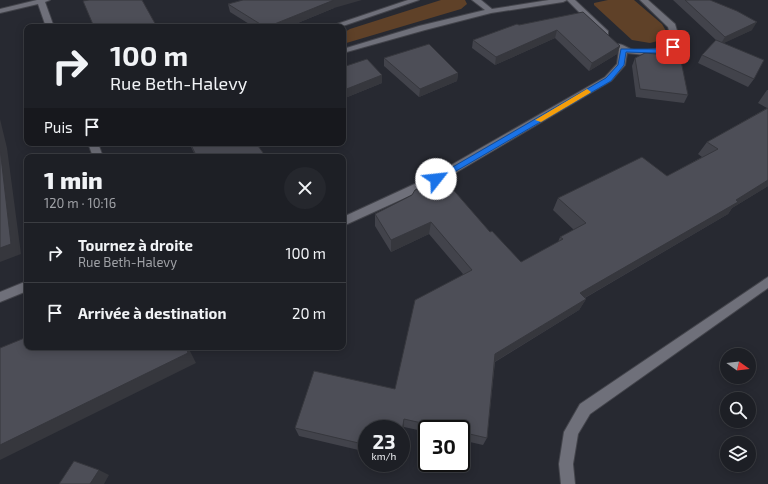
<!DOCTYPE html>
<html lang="fr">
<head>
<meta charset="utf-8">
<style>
	body { margin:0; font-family:"Exo 2",sans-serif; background:#25272d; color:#f1f3f6; height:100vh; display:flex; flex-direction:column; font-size:15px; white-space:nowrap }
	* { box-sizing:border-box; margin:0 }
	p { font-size:13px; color:#a0a2a7 }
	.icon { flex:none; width:22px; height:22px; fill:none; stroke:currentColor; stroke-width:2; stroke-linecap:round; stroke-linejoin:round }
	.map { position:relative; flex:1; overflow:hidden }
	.drawer { position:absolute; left:24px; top:154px; width:322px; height:196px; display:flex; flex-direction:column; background:#1d1f25; border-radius:8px; box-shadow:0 2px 10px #0003,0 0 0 1px #3b3d42 }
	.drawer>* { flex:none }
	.guide { position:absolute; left:24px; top:24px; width:322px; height:122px; border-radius:8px; box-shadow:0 2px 10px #0003,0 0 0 1px #3b3d42; background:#1d1f25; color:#f1f3f6; overflow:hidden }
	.needle { width:26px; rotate:104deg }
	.buttons { position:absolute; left:720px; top:348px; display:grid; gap:8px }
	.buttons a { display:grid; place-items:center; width:36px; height:36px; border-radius:50%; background:#1d1f25; box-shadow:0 2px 10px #0003,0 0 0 1px #3b3d42; font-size:20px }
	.speed { position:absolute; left:358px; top:420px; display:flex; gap:8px; font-size:20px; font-weight:700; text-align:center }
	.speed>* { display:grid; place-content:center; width:52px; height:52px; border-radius:50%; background:#1d1f25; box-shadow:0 2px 10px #0003,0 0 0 1px #3b3d42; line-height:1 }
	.speed small { font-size:10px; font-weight:400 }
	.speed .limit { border:2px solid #111; border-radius:6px; background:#fff; color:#111 }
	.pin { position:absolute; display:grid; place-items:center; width:34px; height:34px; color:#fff; margin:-17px; border-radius:8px; box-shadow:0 2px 6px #0006 }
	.me { position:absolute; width:44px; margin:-22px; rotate:61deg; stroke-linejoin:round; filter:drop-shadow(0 0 3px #0008) }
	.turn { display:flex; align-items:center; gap:14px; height:84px; padding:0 20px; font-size:18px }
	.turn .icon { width:52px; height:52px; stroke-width:2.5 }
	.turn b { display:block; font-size:28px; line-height:34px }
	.then { display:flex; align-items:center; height:38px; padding:0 20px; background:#0003; gap:8px; font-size:15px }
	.round { display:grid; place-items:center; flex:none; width:42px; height:42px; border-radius:21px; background:#25272d }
	.headline { display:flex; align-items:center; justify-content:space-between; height:68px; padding:0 20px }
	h1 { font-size:24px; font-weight:800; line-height:30px }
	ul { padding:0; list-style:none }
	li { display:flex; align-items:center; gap:12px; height:60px; padding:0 20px; border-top:1px solid #3b3d42 }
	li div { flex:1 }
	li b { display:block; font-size:15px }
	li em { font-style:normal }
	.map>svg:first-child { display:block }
</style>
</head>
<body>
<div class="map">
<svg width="768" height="484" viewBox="0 0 768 484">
	<rect width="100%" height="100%" fill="#272931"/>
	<path fill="#5f4128" d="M441,0H465L467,4L461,9L343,44V33L350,29Z
		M608,0H634L662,24L666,31L665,39L650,43L632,40L594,5V3Z"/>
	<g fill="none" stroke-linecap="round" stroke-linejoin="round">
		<defs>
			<path id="minor" d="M37,0H50L45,2L54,27H46L38,4L0,13V9Z
				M408,0H419L340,27H328Z
				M472,0H481L492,9L549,0H567L563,2L491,13L425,30L343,53V49L419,26L485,10Z
				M567,0H575L608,31V35H602Z
				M640,0H648L675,24L680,41L676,49L645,55L627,53L625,65L611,81L440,182L343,226V217L432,176L605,77L617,64L619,50L615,46L616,44C623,43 628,49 634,50C646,52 659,48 670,45L672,41L668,27Z
				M88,143H98L103,157H93Z
				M768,277V288L590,414L578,434L573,464L575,484H561L559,464L564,432L580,404Z
				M27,281V291L0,302V292Z"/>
		</defs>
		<use href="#minor" stroke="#43444b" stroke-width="2"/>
		<use href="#minor" fill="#6f707a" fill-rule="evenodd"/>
	</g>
	<path fill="#42434b" d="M673,0H710L752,30L723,43L754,79L748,87L698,63L702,55L716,40Z
		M228,4L334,8L288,27H254L230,12Z
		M583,12L620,46L617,54L589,71L555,38L495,65L472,48L473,40L519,25Z
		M384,58L458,73L457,81L419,97L384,66Z
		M635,58L688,95L684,103L636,97L632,66Z
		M343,67L382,75V83L345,98L343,97Z
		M767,90H768V186L732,208L728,214L585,298L586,299L579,310L495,362L487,438L483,445L461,440V429H427V432L404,427L367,429V452L299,436L295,428L395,389L463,274L429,234L391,252L375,226V214L412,195L490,232L521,262L558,242L560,237L574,230L553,210L558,198L667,176L702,157L698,154L707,142L767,108L758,103Z
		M189,143H256L266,157H196Z"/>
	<path fill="#36373d" d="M334,0H362L334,8L288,27H267Z
		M757,22L752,30L720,45L725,37Z
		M557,30L555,38L495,65L496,57Z
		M620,46L617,54L589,71L592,63Z
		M458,73L457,81L419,97L420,89Z
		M382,75V83L345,98L344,90Z
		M0,119L7,148L21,254L0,262Z
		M768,180V186L732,208L728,214L574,304L580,293Z
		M431,222L429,234L391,252V240Z
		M586,299L579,310L491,364L495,354Z
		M186,347H188L196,363L0,460V445Z
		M404,419V427L401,441V437Z
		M99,470L109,475L104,484H90Z"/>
	<path fill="#4d4e57" stroke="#36373d" d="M89,0H142L157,27H94L83,1Z
		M243,0H334L267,27H265L228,4Z
		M685,0H710L737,11L757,22L725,37Z
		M583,12L620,46L592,63L557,30L496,57L473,40L517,24L519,25Z
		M716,40L764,60L754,79L702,55Z
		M429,44L458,73L420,89L384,58Z
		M645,53L680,56L688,95L640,89L635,58Z
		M367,59L382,75L344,90L343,89V67Z
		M768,108V180L736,200L738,202L580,293L586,299L495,354L487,438L461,432V429H448L404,419L401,437V429H367V445L295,428L314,371L395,389L415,300L472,270L431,222L391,240L375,214L412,195L415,190L443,178L490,232L492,231L521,262L563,239L560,237L586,223L558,198L642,157L667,176L718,149L707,142Z
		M190,143H256L266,157H197Z
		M0,148L11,244L0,248Z
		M27,337V347H186L188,353L0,445V348Z
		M74,461L99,470L90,484H59Z"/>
	<path fill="#1a73e8" stroke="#114b97" d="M673,45H676V48L656,53L626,52L624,65L611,81L439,181H433L432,179L606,78L618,65L621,49H656Z"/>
	<path fill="#f59e0b" d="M587,89L591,92L590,93L541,122L535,120Z"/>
</svg>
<div class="buttons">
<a><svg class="needle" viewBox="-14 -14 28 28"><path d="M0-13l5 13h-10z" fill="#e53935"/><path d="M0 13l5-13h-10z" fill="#a0a2a7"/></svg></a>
<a><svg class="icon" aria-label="search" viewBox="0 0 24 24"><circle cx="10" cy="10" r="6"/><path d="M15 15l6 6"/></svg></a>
<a><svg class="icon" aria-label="layers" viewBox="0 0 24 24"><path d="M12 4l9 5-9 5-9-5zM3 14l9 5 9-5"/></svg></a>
</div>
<div class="speed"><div>23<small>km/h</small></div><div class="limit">30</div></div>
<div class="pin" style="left:673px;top:47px;background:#d93025"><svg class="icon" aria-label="arrive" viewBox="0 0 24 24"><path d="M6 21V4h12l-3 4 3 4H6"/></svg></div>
<svg class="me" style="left:436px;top:179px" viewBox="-20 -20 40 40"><circle r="19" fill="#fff"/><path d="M0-13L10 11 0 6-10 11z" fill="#1a73e8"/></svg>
<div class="guide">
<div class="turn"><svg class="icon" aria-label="right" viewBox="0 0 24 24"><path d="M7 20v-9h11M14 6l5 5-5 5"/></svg><div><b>100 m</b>Rue Beth-Halevy</div></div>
<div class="then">Puis<svg class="icon" aria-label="arrive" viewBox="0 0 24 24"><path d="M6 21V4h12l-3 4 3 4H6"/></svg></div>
</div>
<section class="drawer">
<div class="headline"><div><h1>1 min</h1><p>120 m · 10:16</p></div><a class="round"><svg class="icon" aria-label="close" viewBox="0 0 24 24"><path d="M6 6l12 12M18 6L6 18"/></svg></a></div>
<ul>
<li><svg class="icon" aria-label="right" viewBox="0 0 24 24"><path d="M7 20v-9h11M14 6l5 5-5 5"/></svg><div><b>Tournez à droite</b><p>Rue Beth-Halevy</p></div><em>100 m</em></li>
<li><svg class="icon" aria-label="arrive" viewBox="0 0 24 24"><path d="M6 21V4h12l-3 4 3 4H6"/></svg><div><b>Arrivée à destination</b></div><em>20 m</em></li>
</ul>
</section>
</div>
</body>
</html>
